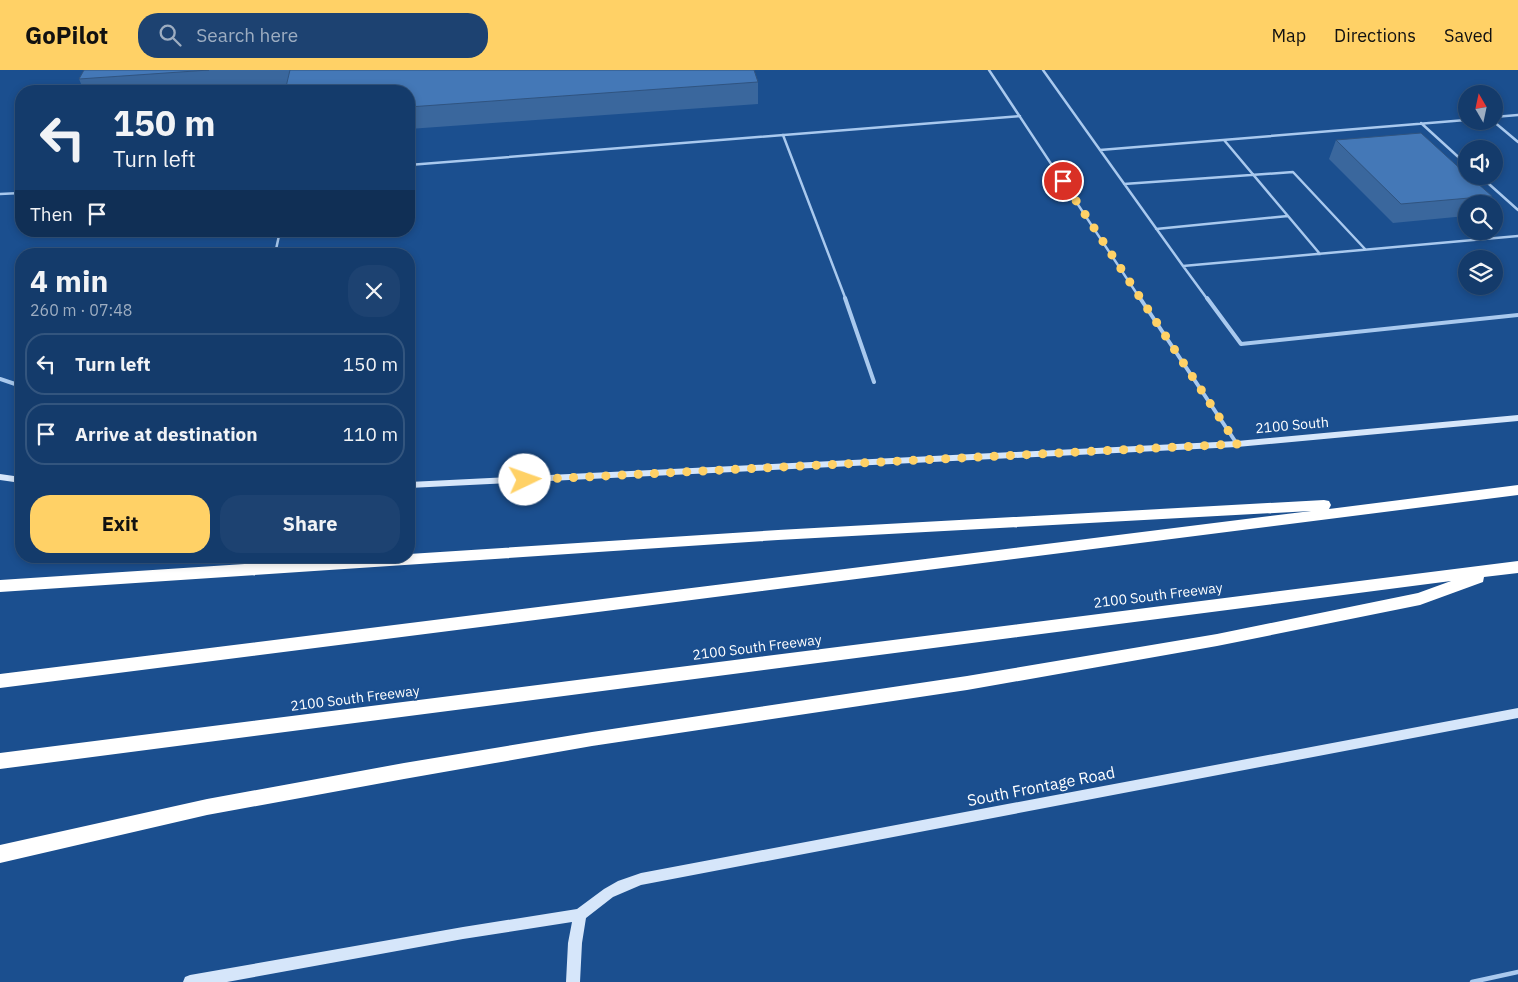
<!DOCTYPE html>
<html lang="en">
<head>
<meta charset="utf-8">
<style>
	body { margin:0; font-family:"IBM Plex Sans",sans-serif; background:#1d4271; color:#f1f3f6; height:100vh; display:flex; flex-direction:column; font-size:19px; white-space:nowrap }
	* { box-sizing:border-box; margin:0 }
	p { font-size:16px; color:#9dadc1 }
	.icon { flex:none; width:28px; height:28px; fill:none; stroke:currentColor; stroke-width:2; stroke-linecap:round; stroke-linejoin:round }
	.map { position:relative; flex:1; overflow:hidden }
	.details { position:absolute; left:15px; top:178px; width:400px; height:315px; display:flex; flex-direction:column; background:#143b6b; border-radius:20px; box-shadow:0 2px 8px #0003,0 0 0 1px #33557e }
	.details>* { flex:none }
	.hud { position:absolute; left:15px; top:15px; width:400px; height:152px; border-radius:20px; box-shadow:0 2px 8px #0003,0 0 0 1px #33557e; background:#143b6b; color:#f1f3f6; overflow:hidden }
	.needle { width:32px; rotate:351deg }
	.tools { position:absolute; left:1458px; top:15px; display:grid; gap:10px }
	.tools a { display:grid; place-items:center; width:45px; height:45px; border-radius:50%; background:#143b6b; box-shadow:0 2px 8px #0003,0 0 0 1px #33557e; font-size:25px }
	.pin { position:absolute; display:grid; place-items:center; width:42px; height:42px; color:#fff; margin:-21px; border:2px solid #fff; border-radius:50%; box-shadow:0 1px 5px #0007 }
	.me { position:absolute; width:55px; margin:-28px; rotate:87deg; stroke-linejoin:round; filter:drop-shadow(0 0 4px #0008) }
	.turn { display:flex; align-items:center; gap:18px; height:105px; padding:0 15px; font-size:22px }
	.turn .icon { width:65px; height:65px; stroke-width:2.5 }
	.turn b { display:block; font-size:35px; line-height:42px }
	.then { display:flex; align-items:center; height:48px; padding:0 15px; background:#0003; gap:10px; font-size:19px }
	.round { display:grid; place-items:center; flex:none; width:52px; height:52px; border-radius:20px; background:#1d4271 }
	.head { display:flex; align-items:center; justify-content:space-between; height:85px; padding:0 15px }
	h1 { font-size:30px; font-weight:700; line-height:38px }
	.primary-button { display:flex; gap:10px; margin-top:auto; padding:10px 15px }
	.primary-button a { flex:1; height:58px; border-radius:20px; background:#ffd166; color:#111; font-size:20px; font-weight:700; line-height:58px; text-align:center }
	.primary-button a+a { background:#1d4271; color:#f1f3f6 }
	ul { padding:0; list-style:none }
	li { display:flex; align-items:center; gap:15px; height:62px; margin:0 10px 8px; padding:0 5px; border:2px solid #33557e; border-radius:20px }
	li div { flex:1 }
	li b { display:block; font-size:19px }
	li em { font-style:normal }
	header { display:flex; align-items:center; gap:30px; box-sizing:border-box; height:70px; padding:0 25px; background:#ffd166; color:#111 }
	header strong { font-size:24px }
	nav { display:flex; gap:28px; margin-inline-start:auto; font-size:18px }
	.search { width:350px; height:45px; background:#1d4271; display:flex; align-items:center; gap:12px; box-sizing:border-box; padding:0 18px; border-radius:20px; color:#9dadc1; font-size:19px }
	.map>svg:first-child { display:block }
</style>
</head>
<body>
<header>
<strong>GoPilot</strong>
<div class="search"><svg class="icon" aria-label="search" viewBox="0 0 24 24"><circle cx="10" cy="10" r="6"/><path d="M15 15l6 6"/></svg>Search here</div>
<nav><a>Map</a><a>Directions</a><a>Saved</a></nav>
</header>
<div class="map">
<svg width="1518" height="912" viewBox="0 0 1518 912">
	<rect width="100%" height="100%" fill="#1b4f8f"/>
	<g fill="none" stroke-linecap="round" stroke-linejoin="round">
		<path stroke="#a9c9ee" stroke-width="2.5" d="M989,0L1141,230
			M1043,0L1100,80L1466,50
			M1494,47L1518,45
			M1493,51L1518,72
			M1421,53L1466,94
			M783,65L846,230
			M1100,80L1183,196L1518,166
			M409,95L1020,46
			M1480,106L1518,140
			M1124,114L1293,102L1365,179
			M0,124L21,123
			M1288,146L1320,184
			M1156,159L1288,146L1224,70
			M275,184L280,161
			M1183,196L1208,230"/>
		<path stroke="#a9c9ee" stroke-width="4" d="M845,228L874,312
			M1140,228L1237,374
			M1207,228L1241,274L1518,245
			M0,309L21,316"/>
		<path stroke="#a9c9ee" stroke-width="4.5" d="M1472,912L1518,902"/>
		<path fill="#d6e6fa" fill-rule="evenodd" d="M1518,345V351L1237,377L409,418V412L1237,371Z
			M0,404L21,407V413L0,410Z
			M1518,638V648L641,815L613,827L586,848L582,873L580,912H566L568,873L572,852L463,869L227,912H183L185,907L190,905L463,857L577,839L604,819L618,811L641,803Z"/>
		<path fill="#fff" fill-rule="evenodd" d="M1518,415V425L0,618V604L1311,441L778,470L0,522V510L368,486H409V484L778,460L1324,430L1329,431L1331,435L1329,439Z
			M1518,491V503L1484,507L1483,512L1420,535L1217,576L967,620L592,676L404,709L207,745L0,793V775L207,729L404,693L592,662L967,606L1217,564L1418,523L1451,511L0,699V683Z"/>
	</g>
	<path fill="#3a679d" d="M84,0H754L758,12V34L409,59V21L286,17L224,21H84L79,9Z
		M1336,70L1492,126L1488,134H1466V146L1393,153L1329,89Z"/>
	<path fill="#4478b7" stroke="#305480" d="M84,0H209L79,9Z
		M290,0H754L758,12L409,37V21H285Z
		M1421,63L1466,104V106H1469L1492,126L1401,134L1336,70Z"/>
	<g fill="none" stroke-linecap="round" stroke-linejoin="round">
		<path stroke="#ffd166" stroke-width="9" stroke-dasharray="0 16.2" d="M525,410L1237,374L1063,111"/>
	</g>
	<g text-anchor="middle" stroke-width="4" stroke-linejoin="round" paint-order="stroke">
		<g font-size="14" fill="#fff" stroke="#1b4f8f">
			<text transform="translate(1292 355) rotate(-5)" y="5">2100 South</text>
			<text transform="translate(1158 525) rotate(-7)" y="5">2100 South Freeway</text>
			<text transform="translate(757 577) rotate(-7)" y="5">2100 South Freeway</text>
			<text transform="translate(355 628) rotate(-7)" y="5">2100 South Freeway</text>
		</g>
		<g font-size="16" fill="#fff" stroke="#1b4f8f">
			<text transform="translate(1041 716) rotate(-11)" y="6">South Frontage Road</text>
		</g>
	</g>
</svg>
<div class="tools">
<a><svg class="needle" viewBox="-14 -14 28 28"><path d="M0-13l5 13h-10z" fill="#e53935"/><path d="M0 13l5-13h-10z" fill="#9dadc1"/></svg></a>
<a><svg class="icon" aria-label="sound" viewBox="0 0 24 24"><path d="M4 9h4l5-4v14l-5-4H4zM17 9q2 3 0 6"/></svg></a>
<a><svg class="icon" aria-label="search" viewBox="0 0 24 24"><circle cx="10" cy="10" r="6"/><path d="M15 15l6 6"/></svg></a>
<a><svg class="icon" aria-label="layers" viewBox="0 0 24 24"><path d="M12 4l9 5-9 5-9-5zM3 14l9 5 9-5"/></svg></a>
</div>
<div class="pin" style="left:1063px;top:111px;background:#d93025"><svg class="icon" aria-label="arrive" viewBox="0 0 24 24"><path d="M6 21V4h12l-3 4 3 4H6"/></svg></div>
<svg class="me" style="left:525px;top:410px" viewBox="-20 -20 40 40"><circle r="19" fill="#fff"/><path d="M0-13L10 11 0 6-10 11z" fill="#ffd166"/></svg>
<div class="hud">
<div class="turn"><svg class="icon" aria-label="left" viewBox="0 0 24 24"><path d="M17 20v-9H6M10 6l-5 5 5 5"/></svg><div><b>150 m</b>Turn left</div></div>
<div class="then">Then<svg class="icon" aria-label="arrive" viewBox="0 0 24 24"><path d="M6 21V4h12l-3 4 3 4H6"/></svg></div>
</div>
<section class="details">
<div class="head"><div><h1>4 min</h1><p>260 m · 07:48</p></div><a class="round"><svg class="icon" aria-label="close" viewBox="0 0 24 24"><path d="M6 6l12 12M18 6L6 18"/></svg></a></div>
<ul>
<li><svg class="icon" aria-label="left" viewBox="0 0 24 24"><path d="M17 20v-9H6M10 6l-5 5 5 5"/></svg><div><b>Turn left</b></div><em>150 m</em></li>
<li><svg class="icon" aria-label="arrive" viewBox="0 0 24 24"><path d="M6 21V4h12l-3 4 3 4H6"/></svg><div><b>Arrive at destination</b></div><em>110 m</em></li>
</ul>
<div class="primary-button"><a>Exit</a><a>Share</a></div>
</section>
</div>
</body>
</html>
